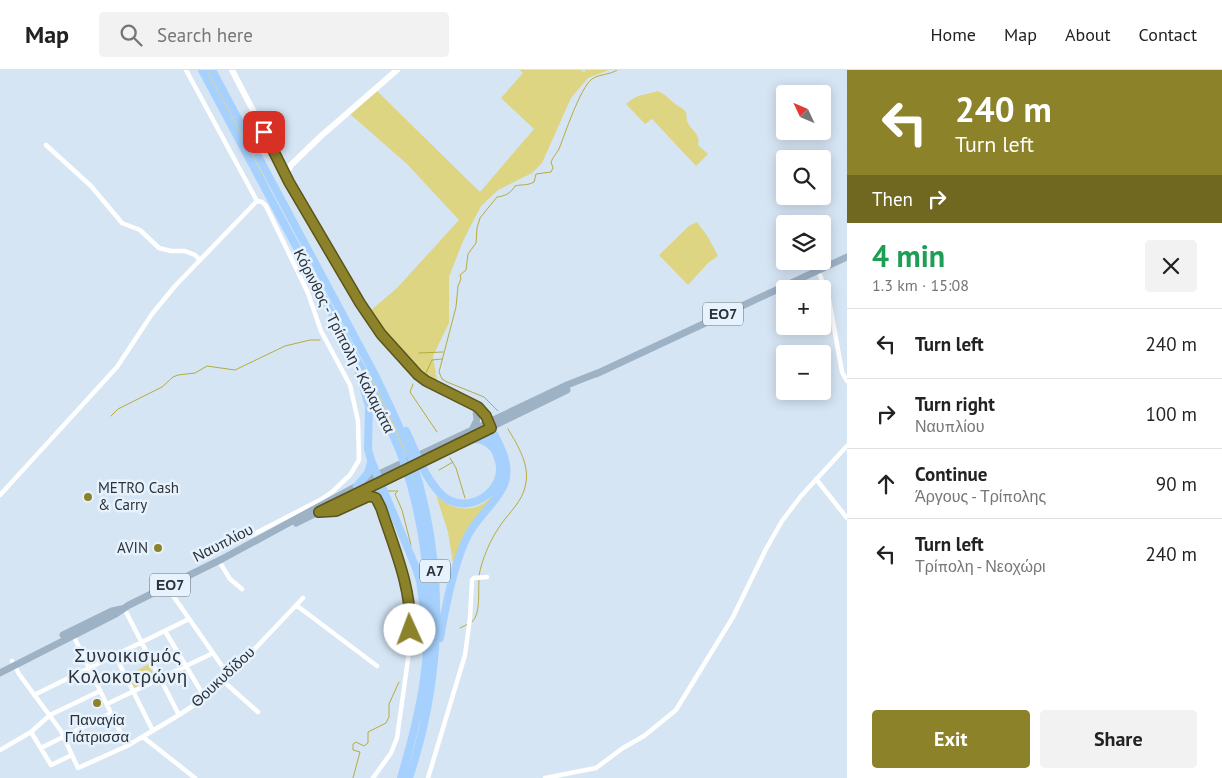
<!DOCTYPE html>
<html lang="en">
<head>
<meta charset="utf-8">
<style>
	body { margin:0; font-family:"PT Sans",sans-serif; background:#f2f2f2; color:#222; height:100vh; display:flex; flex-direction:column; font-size:19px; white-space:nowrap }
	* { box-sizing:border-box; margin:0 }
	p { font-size:16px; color:#767676 }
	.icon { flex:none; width:28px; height:28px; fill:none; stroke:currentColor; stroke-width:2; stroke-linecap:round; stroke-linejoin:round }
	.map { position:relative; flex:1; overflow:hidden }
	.panel { display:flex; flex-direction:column; background:#fff; width:375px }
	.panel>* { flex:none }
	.guide { background:#8c822a; color:#fff; overflow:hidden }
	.needle { width:32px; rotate:314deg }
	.tools { position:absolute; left:776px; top:15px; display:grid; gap:10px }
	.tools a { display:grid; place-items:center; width:55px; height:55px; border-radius:5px; background:#fff; box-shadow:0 2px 12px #0003; font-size:25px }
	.pin { position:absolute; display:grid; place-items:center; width:42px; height:42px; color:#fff; margin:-21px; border-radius:10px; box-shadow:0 2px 8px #0006 }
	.me { position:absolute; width:55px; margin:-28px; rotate:358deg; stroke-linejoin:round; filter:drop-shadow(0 0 4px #0008) }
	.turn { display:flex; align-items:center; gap:18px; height:105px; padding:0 25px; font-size:22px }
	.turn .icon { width:65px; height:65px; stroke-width:2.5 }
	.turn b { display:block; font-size:35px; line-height:42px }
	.then { display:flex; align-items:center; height:48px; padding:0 25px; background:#0003; gap:10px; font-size:19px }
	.round { display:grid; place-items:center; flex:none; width:52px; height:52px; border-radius:5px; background:#f2f2f2 }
	.summary { display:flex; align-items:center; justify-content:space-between; height:85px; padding:0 25px }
	h1 { font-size:30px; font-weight:600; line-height:38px; color:#1e9e55 }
	.action { display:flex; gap:10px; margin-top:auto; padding:10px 25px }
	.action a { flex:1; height:58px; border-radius:5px; background:#8c822a; color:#fff; font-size:20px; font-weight:600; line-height:58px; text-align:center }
	.action a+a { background:#f2f2f2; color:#222 }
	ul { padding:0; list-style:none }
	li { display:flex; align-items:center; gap:15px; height:70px; padding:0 25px; border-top:1px solid #e0e0e0 }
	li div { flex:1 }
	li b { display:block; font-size:19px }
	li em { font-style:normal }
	header { display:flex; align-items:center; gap:30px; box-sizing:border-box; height:70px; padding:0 25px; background:#fff; border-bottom:1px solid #e0e0e0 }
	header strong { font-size:24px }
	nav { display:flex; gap:28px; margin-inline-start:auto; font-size:18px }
	.search { width:350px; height:45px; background:#f2f2f2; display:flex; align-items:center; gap:12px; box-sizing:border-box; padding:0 18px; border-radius:5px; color:#767676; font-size:19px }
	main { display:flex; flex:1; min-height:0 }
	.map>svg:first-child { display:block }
</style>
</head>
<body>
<header>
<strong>Map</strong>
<div class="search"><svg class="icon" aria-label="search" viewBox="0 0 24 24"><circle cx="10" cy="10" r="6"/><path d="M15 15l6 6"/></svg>Search here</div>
<nav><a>Home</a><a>Map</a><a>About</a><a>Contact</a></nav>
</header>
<main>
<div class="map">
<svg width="847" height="708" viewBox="0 0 847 708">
	<rect width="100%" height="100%" fill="#d6e5f4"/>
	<path fill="#ded583" d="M206,0H208L270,118L264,109Z
		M520,0H581L584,2L586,0H609L588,8L571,28L542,93L532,103L498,120L481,136L463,171L449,207V253L433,286L437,310L426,307L381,257L370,241L397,218L459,150L407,94L350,44L377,21L480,122L534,59L501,28L523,3Z
		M658,21C665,24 668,28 674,33C677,36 681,37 684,40C688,44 686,46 687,51C691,61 701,63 698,75L708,84L696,96L652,49L645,54L626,34C636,24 646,25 658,21Z
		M697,152L708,167L718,186L708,193L688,215L659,185L689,156Z
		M360,288C418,377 443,495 431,600C429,619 423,638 420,656L431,514L395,361Z
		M500,380L501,417L479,445L454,500L448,462L436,425C450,440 473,444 489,429C492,426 496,423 497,419C500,410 499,390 500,380Z
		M149,594L155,608L134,618L127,605Z"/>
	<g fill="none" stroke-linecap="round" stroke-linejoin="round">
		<path stroke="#b7ab3d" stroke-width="1" d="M419,283L443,282
			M426,303L432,290L442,289
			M413,314L410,322L437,362
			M498,341L484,327L447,312L442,309L439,302L456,237L458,216L461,209L460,205L466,200L468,184L476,173L477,158L480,148L497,127C505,126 510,124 515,116C522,114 527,116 534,112L536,104L551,102L553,98L551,92C553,87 556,84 559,79C565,64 580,18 592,9C599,4 610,5 617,0
			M111,346L118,339L162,317L173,307L178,305L195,303L207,296L235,300L285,276L310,270H320
			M450,388L456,398L465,428
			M439,400L453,392
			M388,421H398L395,424L402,440L411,475
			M479,506C482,488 491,468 502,453C510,442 522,431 525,417C531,396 518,376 508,359
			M472,552C481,544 478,522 479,510
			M460,558L468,554
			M413,583L418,580
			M353,708L360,682L353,680V674L356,672L364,676L368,673V662L386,653L389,647V634L399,612"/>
		<path stroke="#fff" stroke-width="4.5" d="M186,0L257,131L262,132L266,136L308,223L321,261L350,315L358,351L359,390L350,405L332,422L320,430L250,466
			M46,75L91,116L122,153L140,160L159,178L171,181H185L195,185L200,190
			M818,200L829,230L842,302L847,311
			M816,409L847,448
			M0,425L117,297L152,244L175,216L257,131
			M320,442L336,441L369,426L376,428L381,438L404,508L410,548L409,582L397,668L391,683L373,708
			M219,491L230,509L242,519
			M167,517L229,606
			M296,535L377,596
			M124,538L179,645
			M165,561L205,628
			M73,565L127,676
			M115,585L153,661
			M12,591L19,604L61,661L78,698L127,676L179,645L205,628L229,606L303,528
			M223,611L258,642
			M34,625L189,549
			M107,634L213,583
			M31,662L51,695L72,685
			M143,667L195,708
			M41,678L111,643
			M0,680L31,662L50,645L100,621
			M428,708L465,585L470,548L472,510L474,508L487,507
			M545,708L596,698L623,678L644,666L676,640L733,547L766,479L782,451L801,426L847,376"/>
		<path stroke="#fff" stroke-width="6" d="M232,0L286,104L289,113L368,246L381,264L423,308L431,314L475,334L482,342L491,357
			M286,104L291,95L321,66L397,0
			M475,340L481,347L486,359"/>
		<path stroke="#9eb2c6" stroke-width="7" d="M596,304L847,187
			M472,360L477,350L476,341
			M296,453L567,320
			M63,565L112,541L121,539
			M0,603L114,545L129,535L222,489L377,405L567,315L600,302"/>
		<path stroke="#a6d1fe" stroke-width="8" d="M202,0L368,311C380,336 392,361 402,387C426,455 434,530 425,601C421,637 411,673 401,708
			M212,0L376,307C388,333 402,359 411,387C446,492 444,603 409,708
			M359,303L369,336L368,379L371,390L416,498L420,511L424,540
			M406,361C416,382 425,409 442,425C463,445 499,427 500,400C501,387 490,373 487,360
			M462,372C474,368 483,367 492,377
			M357,416L368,403L371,392
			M363,420L376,419L385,427
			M440,568C445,539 455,490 468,465C477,447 503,426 506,408C509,390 499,374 491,358"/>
	</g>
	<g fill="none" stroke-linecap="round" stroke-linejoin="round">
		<defs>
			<path id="route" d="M264,62L289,112L360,233L381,264L418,305L426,311L478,337L486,346L491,358L319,442L336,441L369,426L376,428L381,438C394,478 412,518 410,560"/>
		</defs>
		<use href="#route" stroke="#5b541b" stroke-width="12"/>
		<use href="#route" stroke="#8c822a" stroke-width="9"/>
	</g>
	<g fill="#8c822a" stroke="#e6f2fe" stroke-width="2">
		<circle cx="88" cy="427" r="5"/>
		<circle cx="158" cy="478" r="5"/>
		<circle cx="97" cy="633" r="5"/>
	</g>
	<g text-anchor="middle" stroke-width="5" stroke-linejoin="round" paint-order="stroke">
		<g fill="#e6f2fe" stroke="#646c73" stroke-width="1">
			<rect x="703" y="232.5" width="40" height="23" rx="4"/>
			<rect x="420" y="489.5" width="30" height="23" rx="4"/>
			<rect x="150" y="503.5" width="40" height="23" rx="4"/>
		</g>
		<g font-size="14" font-weight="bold" fill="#2c3237">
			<text x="723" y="249">ΕΟ7</text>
			<text x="435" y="506">Α7</text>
			<text x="170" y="520">ΕΟ7</text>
		</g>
		<g font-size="15" fill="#2c3237" stroke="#e6f2fe">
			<text transform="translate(344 271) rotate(63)" y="5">Κόρινθος - Τρίπολη - Καλαμάτα</text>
			<text transform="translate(223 473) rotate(-27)" y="5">Ναυπλίου</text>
			<text transform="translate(223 607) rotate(-43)" y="5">Θουκυδίδου</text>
		</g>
		<g font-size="15" fill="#2c3237" stroke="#e6f2fe" text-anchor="start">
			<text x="98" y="423">METRO Cash<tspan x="98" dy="17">&amp; Carry</tspan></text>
			<text x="148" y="483" text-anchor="end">AVIN</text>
			<text x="97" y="655" text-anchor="middle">Παναγία<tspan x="97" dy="17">Γιάτρισσα</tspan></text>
		</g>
		<g font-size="18" letter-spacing="1" fill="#2c3237" stroke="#e6f2fe">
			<text x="128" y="592">Συνοικισμός<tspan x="128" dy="21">Κολοκοτρώνη</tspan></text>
		</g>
	</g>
</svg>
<div class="tools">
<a><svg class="needle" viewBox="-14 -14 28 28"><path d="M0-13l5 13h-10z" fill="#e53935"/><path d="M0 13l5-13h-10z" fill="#767676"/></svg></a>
<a><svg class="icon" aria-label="search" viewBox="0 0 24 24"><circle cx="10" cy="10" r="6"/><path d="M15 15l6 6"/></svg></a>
<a><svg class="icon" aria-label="layers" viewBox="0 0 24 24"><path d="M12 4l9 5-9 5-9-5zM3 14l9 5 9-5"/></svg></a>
<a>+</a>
<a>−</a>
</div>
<div class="pin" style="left:264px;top:62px;background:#d93025"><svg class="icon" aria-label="arrive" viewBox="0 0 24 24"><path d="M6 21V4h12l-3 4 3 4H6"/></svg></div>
<svg class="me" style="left:410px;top:560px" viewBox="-20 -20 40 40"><circle r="19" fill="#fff"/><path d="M0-13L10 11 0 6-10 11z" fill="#8c822a"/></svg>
</div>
<section class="panel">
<div class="guide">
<div class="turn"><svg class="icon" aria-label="left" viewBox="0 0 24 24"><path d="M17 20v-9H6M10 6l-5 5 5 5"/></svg><div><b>240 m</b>Turn left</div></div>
<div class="then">Then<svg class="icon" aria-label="right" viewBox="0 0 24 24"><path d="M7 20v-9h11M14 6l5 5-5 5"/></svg></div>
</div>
<div class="summary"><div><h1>4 min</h1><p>1.3 km · 15:08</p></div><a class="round"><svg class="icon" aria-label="close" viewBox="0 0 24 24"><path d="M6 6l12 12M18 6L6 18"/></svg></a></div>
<ul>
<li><svg class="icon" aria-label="left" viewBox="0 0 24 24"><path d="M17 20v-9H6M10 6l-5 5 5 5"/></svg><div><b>Turn left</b></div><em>240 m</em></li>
<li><svg class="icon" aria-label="right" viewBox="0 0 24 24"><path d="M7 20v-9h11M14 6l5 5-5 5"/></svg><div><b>Turn right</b><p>Ναυπλίου</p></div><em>100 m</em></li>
<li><svg class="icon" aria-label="ahead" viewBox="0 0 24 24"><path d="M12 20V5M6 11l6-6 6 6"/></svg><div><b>Continue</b><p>Άργους - Τρίπολης</p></div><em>90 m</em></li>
<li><svg class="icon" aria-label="left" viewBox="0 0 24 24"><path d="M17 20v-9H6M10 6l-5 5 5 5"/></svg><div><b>Turn left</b><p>Τρίπολη - Νεοχώρι</p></div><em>240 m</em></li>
</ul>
<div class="action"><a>Exit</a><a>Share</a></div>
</section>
</main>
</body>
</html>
